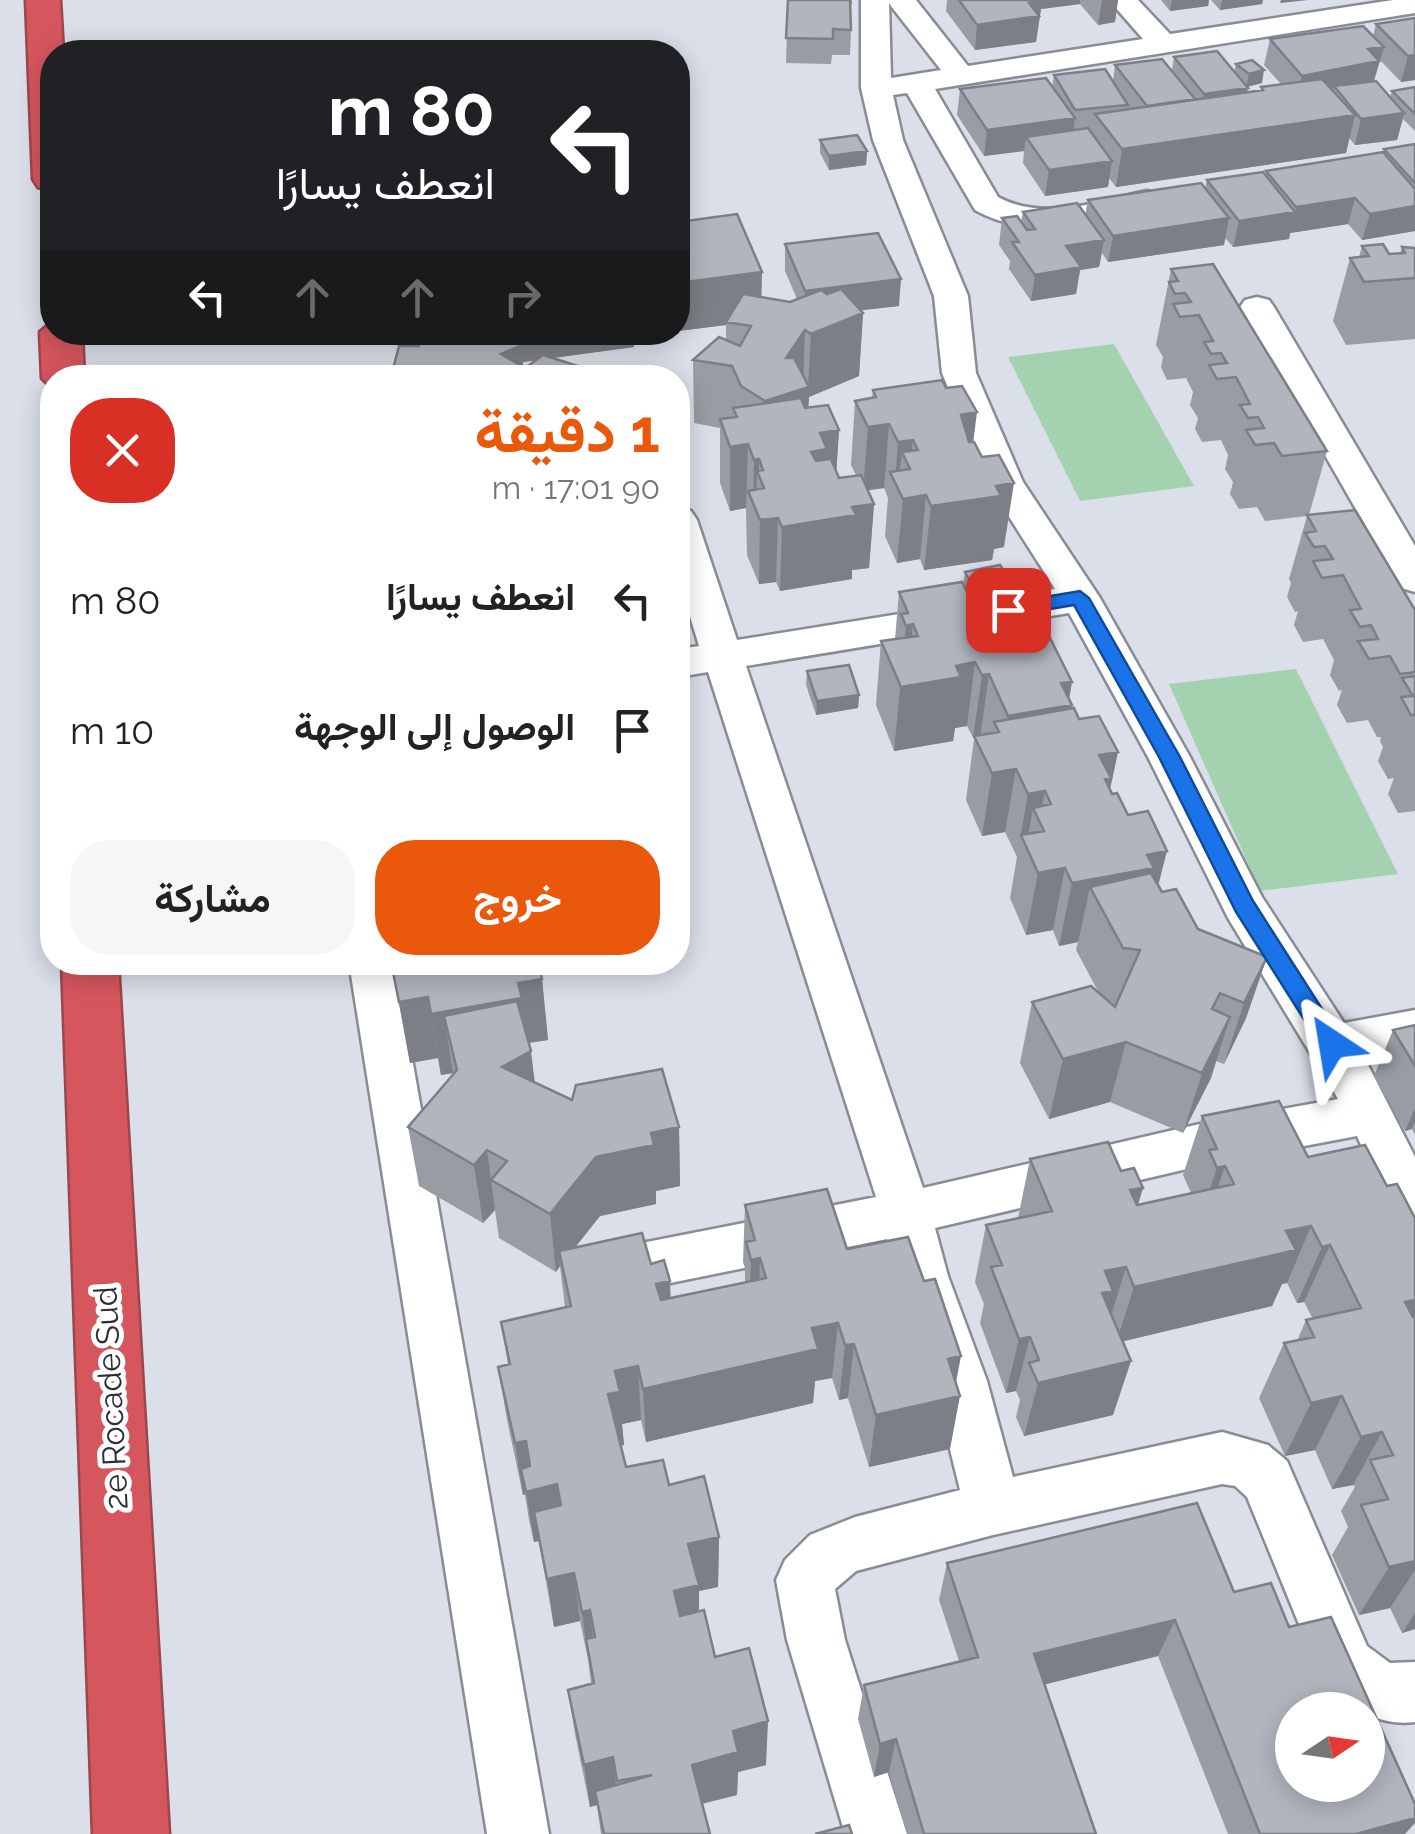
<!DOCTYPE html>
<html lang="ar">
<head>
<meta charset="utf-8">
<style>
	body { margin:0; font-family:Raleway,Vazirmatn,sans-serif; background:#f6f6f6; color:#222; direction:rtl; height:100vh; display:flex; flex-direction:column; font-size:38px; white-space:nowrap }
	* { box-sizing:border-box; margin:0 }
	p { font-size:32px; color:#767676 }
	.icon { flex:none; width:55px; height:55px; fill:none; stroke:currentColor; stroke-width:2; stroke-linecap:round; stroke-linejoin:round }
	.map { position:relative; flex:1; overflow:hidden; direction:ltr }
	.sheet { position:absolute; left:40px; top:365px; width:650px; height:610px; display:flex; flex-direction:column; background:#fff; border-radius:40px; box-shadow:0 5px 25px #0003; direction:rtl }
	.sheet>* { flex:none }
	.hud { position:absolute; left:40px; top:40px; width:650px; height:305px; border-radius:40px; box-shadow:0 5px 25px #0003; direction:rtl; background:#202124; color:#fff; overflow:hidden }
	.needle { width:65px; rotate:77deg }
	.fabs { position:absolute; left:1275px; top:1692px; display:grid; gap:20px }
	.fabs a { display:grid; place-items:center; width:110px; height:110px; border-radius:50%; background:#fff; box-shadow:0 5px 25px #0003; font-size:50px }
	.pin { position:absolute; display:grid; place-items:center; width:85px; height:85px; color:#fff; margin:-42px; border-radius:20px; box-shadow:0 5px 15px #0006 }
	.me { position:absolute; width:110px; margin:-55px; rotate:327deg; stroke-linejoin:round; filter:drop-shadow(0 0 8px #0008) }
	.turn { display:flex; align-items:center; gap:35px; height:210px; padding:0 30px; font-size:45px }
	.turn .icon { width:130px; height:130px; stroke-width:2.5 }
	.turn b { display:block; font-size:70px; line-height:85px }
	.lanes { display:flex; align-items:center; height:95px; padding:0 30px; background:#0003; justify-content:center; gap:50px; direction:ltr }
	.lanes .off { opacity:.35 }
	.round { display:grid; place-items:center; flex:none; width:105px; height:105px; border-radius:40px; background:#f6f6f6 }
	.headline { display:flex; align-items:center; justify-content:space-between; height:170px; padding:0 30px }
	h1 { font-size:60px; font-weight:700; line-height:75px; color:#ea580c }
	.action { display:flex; gap:20px; margin-top:auto; padding:20px 30px }
	.action a { flex:1; height:115px; border-radius:40px; background:#ea580c; color:#fff; font-size:40px; font-weight:700; line-height:115px; text-align:center }
	.action a+a { background:#f6f6f6; color:#222 }
	ul { padding:0; list-style:none }
	li { display:flex; align-items:center; gap:30px; height:130px; padding:0 30px }
	li div { flex:1 }
	li b { display:block; font-size:38px }
	li em { font-style:normal }
	.map>svg:first-child { display:block }
</style>
</head>
<body>
<div class="map">
<svg width="1415" height="1834" viewBox="0 0 1415 1834">
	<rect width="100%" height="100%" fill="#dbdfe9"/>
	<path fill="#a4d2b1" d="M1114,344L1194,486L1080,501L1008,357Z
		M1296,669L1398,874L1260,891L1169,684Z"/>
	<g fill="none" stroke-linecap="round" stroke-linejoin="round">
		<defs>
			<path id="minor" d="M861,0H916L968,66L1143,39L1109,0H1138L1170,34L1393,0H1415V13L935,89L998,197C1044,222 1099,201 1147,191L1158,194L1163,201L1158,208C1098,223 1032,242 975,210L907,93L893,95L903,140L968,296L976,373L1023,482L1100,598L1190,757L1262,897L1344,1023L1415,1010V1048L1364,1057L1415,1157V1235L1397,1228L1357,1136L1204,1165L935,1228L948,1276L987,1381L1013,1477L1222,1432L1268,1445L1287,1461L1367,1646L1390,1663L1415,1662V1722C1381,1727 1351,1708 1325,1688L1247,1497L1235,1486L1222,1484L993,1535L856,1571L835,1589L845,1640L907,1834H845L787,1640L776,1580L785,1560L810,1535L855,1517L960,1490L933,1381L887,1239L606,1296L588,1289L580,1273L588,1257L606,1250L876,1197L708,672L678,677V649L699,646L678,577V508L691,511L697,520L737,640L1055,589L987,482L942,373L934,296L873,140L861,88ZM889,3L891,6L941,70L891,78ZM1069,613L1148,757L1228,918L1338,1099L1204,1123L923,1188L746,666Z
				M1257,297L1269,300L1274,307L1415,546V592L1401,588L1396,579L1240,307L1245,300Z
				M349,962H395L549,1834H487Z"/>
			<path id="motorway" d="M26,0H60L63,52H52V191L38,187L33,179Z
				M52,322V332H82L84,378H52V388L42,378L40,332Z
				M62,962H118L169,1834H93Z"/>
		</defs>
		<use href="#minor" stroke="#898c95" stroke-width="5"/>
		<use href="#motorway" stroke="#9a484e" stroke-width="5"/>
		<use href="#minor" fill="#fff" fill-rule="evenodd"/>
		<use href="#motorway" fill="#d6565e" fill-rule="evenodd"/>
	</g>
	<path fill="#989ca3" fill-rule="evenodd" d="M788,0H852V5H850L851,30L850,55H832L831,64L786,63Z
		M947,0H1118L1115,22L1098,25L1080,4L1041,9L1036,42L975,50L946,11Z
		M1161,0H1209L1208,6L1170,11Z
		M1211,0H1263L1262,4L1220,10Z
		M1415,18V80L1401,82L1380,60L1374,81L1390,97L1392,91L1415,87V131L1403,119L1397,140L1355,145L1349,138L1346,153L1116,187L1109,178L1108,187L1045,196L1023,163L1024,151L984,156L957,115L960,89L1052,87L1054,75L1113,81L1115,65L1172,70L1174,57L1234,72L1236,64L1262,83L1247,87V92L1261,90V87L1281,84L1264,65L1270,39L1373,36L1376,24Z
		M820,140L867,151L866,165L829,170L820,153Z
		M1415,144V231L1362,240L1348,224L1290,233L1289,239L1233,247L1225,238L1224,245L1108,262L1102,253L1099,267L1080,270L1076,294L1031,301L1009,269L1010,261L999,245L1002,218L1021,222L1023,212L1085,215L1088,200L1205,188L1207,180L1265,175L1266,171L1383,153L1384,149Z
		M785,244L899,306L861,310L863,313L859,376L809,397L808,408L839,430L836,471L839,478L856,475L851,465L855,401L872,398L873,390L973,442L1004,547L994,549L992,560L924,570L920,559L897,563L885,536L888,498L884,488L868,490L874,504L869,568L852,570V579L780,591L776,582L759,584L747,555L746,508L730,511L720,483V428L694,423L693,360L726,340V325L678,331L761,297L790,302L797,299L785,271Z
		M1362,246L1389,254L1400,253L1402,247L1415,248V339L1346,345L1333,321L1350,258L1359,257Z
		M1171,269L1327,451L1309,515L1415,610V811L1398,813L1388,794L1394,778L1388,779L1378,761L1383,747L1380,741L1381,737H1377L1368,720L1347,723L1337,705L1342,690L1339,691L1330,675L1334,660L1323,639L1303,642L1294,625L1298,611L1295,612L1287,597L1291,583L1289,579L1307,516L1265,521L1257,507L1239,509L1230,494L1233,482L1225,469L1228,455L1221,440L1202,442L1195,429L1198,418L1190,405L1193,392L1186,378L1167,380L1161,367L1163,357L1156,345Z
		M515,332H669L634,337V347L552,358L578,378H391L419,346L517,342ZM536,360L525,368L523,367V362Z
		M965,572L1011,600L975,607L980,618L1069,699L1071,708L1079,719L1118,752L1110,789L1162,892L1198,929L1267,957L1246,1018L1224,1064L1216,1061L1211,1078L1183,1133L1110,1102L1049,1119L1020,1063L1032,1002L1099,993L1076,950L1078,942L1059,946L1053,930L1026,935L1010,898L1017,857L1005,832L982,836L966,800L974,739L967,726L955,728L953,741L894,751L876,705L881,641L895,639L899,592L963,584Z
		M807,671L859,695L858,708L816,715L806,685Z
		M391,962L542,979L548,1040L529,1043L535,1082L572,1100L679,1127L680,1186L656,1191V1204L600,1216L575,1247L651,1264L671,1298L745,1282V1268L743,1262L745,1205L847,1249L956,1383L950,1449L869,1467L848,1398L839,1400L832,1378L815,1381L813,1403L646,1442L641,1420L622,1424L624,1445L621,1446L626,1467L669,1485L719,1537L718,1587L699,1591V1611L715,1657L766,1765L738,1772L737,1795L702,1804L710,1834H601L597,1805L590,1807L575,1734L568,1690L591,1684L588,1659L580,1621L554,1627L539,1541L534,1542L529,1520L525,1495H523L507,1420L498,1367L508,1365L501,1322L565,1307L560,1266L556,1272L499,1238L495,1210L483,1223L419,1186L408,1127L454,1074L453,1073L441,1075L438,1058L410,1063Z
		M1415,1025V1135L1412,1129L1405,1131L1374,1076L1393,1030Z
		M1202,1116L1387,1186L1415,1218V1629L1402,1633L1390,1608L1359,1615L1332,1555L1348,1527L1341,1511L1355,1487L1353,1485L1332,1489L1315,1450L1285,1456L1259,1398L1284,1343L1297,1341L1306,1320L1313,1319L1304,1302L1297,1303L1287,1283L1282,1284L1272,1306L1123,1341L1113,1415L1024,1436L1016,1417L1020,1400L1016,1391L1006,1393L980,1323L984,1304L975,1282L986,1225L1018,1218L1030,1159L1138,1205L1191,1193L1183,1175Z
		M947,1563L1234,1592L1289,1627L1405,1834H1228L1158,1656L1045,1684L1096,1834H907L889,1772L874,1777L858,1719L864,1685L959,1661L939,1600Z"/>
	<path fill="#7c7f85" d="M1040,0H1080V4L1041,9L1036,42L975,50L977,25Z
		M1102,0H1118L1115,22L1098,25Z
		M1172,0H1209L1208,6L1170,11Z
		M1222,0H1263L1262,4L1220,10Z
		M1281,0H1308L1280,3Z
		M1384,47L1372,87L1334,86L1331,95L1296,102L1302,76L1368,49Z
		M1415,55V80L1401,82L1408,56Z
		M1264,70L1262,83L1246,87L1249,74Z
		M1248,88L1242,114L1199,120L1204,94Z
		M1404,113L1397,140L1355,145L1361,119Z
		M1355,115L1346,153L1116,187L1122,149Z
		M1075,118L1072,144L1026,137L1024,151L984,156L987,130Z
		M867,151L866,165L829,170V156Z
		M1112,161L1108,187L1045,196L1049,170Z
		M1415,195V231L1362,240L1370,214Z
		M1355,198L1348,224L1290,233L1289,239L1233,247L1239,221L1295,213L1296,207Z
		M1229,218L1224,245L1108,262L1113,236Z
		M1104,240L1099,267L1080,270L1076,294L1031,301L1035,275L1066,246Z
		M762,272L761,320L726,322V325L678,331V283Z
		M901,279L899,306L804,317L805,291Z
		M863,313L859,376L809,397L806,451L763,465L765,401L786,358L805,330L803,389L808,387L811,334Z
		M520,332H669L634,337V347L523,362L524,378L501,354L522,345Z
		M578,366V378H566Z
		M977,412L969,476L961,415Z
		M889,424L884,488L863,491L868,427Z
		M839,430L835,494L811,452L820,433Z
		M913,440L907,498L926,495L920,559L897,563L903,499L910,469L902,452L898,489L895,481L898,442Z
		M748,444L746,508L730,511V447Z
		M759,459V474L757,471L756,511L753,503L754,460Z
		M1014,483L1004,547L994,549L992,560L924,570L931,506L996,486Z
		M874,504L869,568L852,570V579L780,591L782,527L852,507Z
		M778,518L776,582L759,584L760,520Z
		M1013,586L1011,600L975,607L977,594Z
		M913,624L907,686L956,666L975,662L967,726L955,728L953,741L894,751L906,626Z
		M989,674L980,738L974,736L973,739L982,675Z
		M1072,682L1068,706L1072,705L1060,769H1016L1005,832L982,836L992,773L999,772L1008,716L1061,683Z
		M859,695L858,708L816,715L817,701Z
		M1118,752L1104,816L1099,755Z
		M1045,791L1039,821L1033,808L1026,847L1021,835L1017,857L1028,794Z
		M1167,851L1151,914L1090,887L1078,942L1059,946L1072,883L1147,855Z
		M1065,868L1053,930L1026,935L1038,873Z
		M1267,957L1246,1018L1224,1064L1244,1003Z
		M542,979L548,1040L527,1043L531,1051L538,1111L444,1016L453,1073L441,1075L431,1014L518,983Z
		M428,997L438,1058L410,1063L399,1002Z
		M1230,1017L1211,1078L1183,1133L1202,1073Z
		M1126,1042L1110,1102L1049,1119L1063,1059Z
		M1415,1108V1122L1412,1129L1405,1131Z
		M679,1127L680,1186L656,1191V1204L600,1216L562,1264L559,1251L560,1266L556,1272L550,1214L596,1157L651,1133Z
		M487,1150L495,1210L483,1223L474,1165Z
		M1225,1166L1205,1224L1197,1226L1217,1168Z
		M1143,1188L1126,1245L1130,1190Z
		M1311,1226L1287,1283L1282,1284L1272,1306L1116,1343L1134,1287L1286,1231Z
		M1330,1245L1304,1302L1297,1303L1322,1247Z
		M760,1258L758,1315L749,1317L751,1260Z
		M1126,1267L1109,1323L1096,1346L1105,1271Z
		M1415,1273V1343L1376,1357Z
		M670,1281L672,1337L656,1284Z
		M838,1323L832,1378L815,1381L813,1403L646,1442L643,1389L812,1328Z
		M1030,1337L1016,1391L1006,1393L1019,1339Z
		M854,1344L848,1398L839,1400L845,1345Z
		M961,1356L953,1398L960,1396L950,1449L869,1467L876,1415L948,1359Z
		M1131,1361L1113,1415L1024,1436L1038,1383Z
		M638,1366L641,1420L622,1424L624,1445L612,1447L608,1394L615,1371Z
		M1342,1396L1315,1450L1285,1456L1311,1403Z
		M1382,1432L1353,1485L1332,1489L1361,1437Z
		M526,1441L533,1490L557,1484L564,1535L534,1512L539,1541L534,1542L526,1492L521,1469L525,1495H523L515,1443Z
		M719,1537L718,1587L699,1591V1633L675,1639L674,1591L688,1544Z
		M1415,1561V1570L1390,1608L1359,1615L1389,1567Z
		M574,1573L580,1621L554,1627L547,1579Z
		M590,1610L595,1657L586,1639L588,1659L582,1612Z
		M1415,1613V1629L1402,1633Z
		M1175,1620L1158,1656L1023,1690L1034,1654Z
		M768,1721L766,1765L738,1772L737,1795L692,1806V1765L733,1731Z
		M896,1739L889,1772L874,1777L880,1744Z
		M613,1757L617,1799L595,1791L597,1805L590,1807L584,1765Z
		M1415,1818V1823L1405,1834H1356Z"/>
	<path fill="#b1b5be" stroke="#7c7f85" stroke-width="2.5" fill-rule="evenodd" d="M788,0H850L851,30L833,29V39L786,38Z
		M959,0H1041L1042,1L1029,3L1039,16L977,25Z
		M1415,18V55L1408,56L1376,24Z
		M1363,26L1384,47L1368,49L1379,61L1302,76L1270,39Z
		M1217,51L1248,88L1204,94L1174,57Z
		M1162,59L1195,99L1147,106L1115,65Z
		M1252,60L1264,70L1249,74L1236,64Z
		M1105,69L1128,105L1075,110L1054,75Z
		M1046,78L1075,118L987,130L960,89Z
		M1322,79L1355,115L1122,149L1095,114L1263,90L1261,87Z
		M1376,81L1404,113L1361,119L1334,86Z
		M1415,87V114L1392,91Z
		M1088,128L1112,161L1049,170L1026,137Z
		M857,135L867,151L829,156L820,140Z
		M1415,144V183L1384,149Z
		M1383,152L1415,189V206L1370,214L1355,198L1296,207L1266,171Z
		M1263,172L1295,212L1239,221L1207,180Z
		M1201,183L1229,218L1113,236L1088,200Z
		M1077,203L1104,240L1066,246L1081,267L1035,275L1012,242H1019L1002,218L1017,216L1027,230L1035,229L1023,212Z
		M737,214L762,272L678,283V222Z
		M878,233L901,279L805,291L785,244Z
		M1383,244L1389,254L1405,253L1402,247L1415,248V278L1364,282L1350,258L1369,256L1362,246Z
		M1213,264L1327,451L1282,456L1274,443L1255,445L1246,430L1264,428L1258,417L1248,418L1240,405L1250,404L1236,377L1217,379L1209,365L1227,363L1221,353L1211,354L1204,342L1213,341L1199,315L1180,317L1173,304L1191,302L1185,293L1175,294L1169,282L1178,281L1171,269Z
		M841,289L863,313L811,334L805,330L786,358H794L809,387L765,401L741,386L732,366L693,360L719,337L740,346L751,326L726,322L743,294L790,302L821,290L827,294Z
		M478,332H503L522,345L501,354L525,368L543,355L578,366L566,378H470L462,372L456,378L391,377L399,346H419L421,340L462,341Z
		M942,380L946,388L962,386L977,412L961,415L969,442H974L982,457L999,455L1014,483L996,486L1001,496L931,506L926,495L903,499L890,472L910,469L902,452L918,450L913,440L898,442L889,424L868,427L855,401L876,397L873,390Z
		M801,398L805,408L828,405L839,430L820,433L827,449L811,452L816,461L831,459L839,478L861,475L874,504L852,507L856,515L782,527L778,518L760,520L748,491L764,488L757,471L763,470L759,459L754,460L748,444L730,447L720,419L737,417L733,408Z
		M1355,510L1415,610V672L1400,674L1390,656L1369,659L1358,641L1378,639L1371,625L1360,627L1350,610L1361,609L1343,575L1322,578L1313,561L1333,559L1325,546L1314,547L1305,533L1316,531L1307,515Z
		M1000,565L1013,586L977,594L965,572Z
		M962,582L980,618L1027,611L1040,638L1049,636L1072,682L1061,683L1072,705L1008,716L989,674L982,675L975,662L956,666L961,677L901,687L881,641L918,636L913,624L906,626L901,614L908,613L899,592Z
		M849,665L859,695L817,701L807,671Z
		M1415,676V715H1411L1401,697L1413,696L1402,678Z
		M1074,708L1079,719L1099,716L1118,752L1099,755L1111,778L1105,779L1112,794L1117,793L1128,815L1148,811L1167,851L1147,855L1154,868L1072,883L1065,868L1038,873L1021,835L1044,831L1033,808L1051,804L1045,791L1028,794L1016,769L992,773L974,736L999,732L994,722Z
		M1151,873L1162,892L1176,889L1198,929L1267,957L1244,1003L1220,993L1212,1009L1230,1017L1202,1073L1126,1042L1063,1059L1032,1002L1091,986L1115,1007L1140,950L1123,948L1090,887Z
		M391,962H538L542,979L518,983L522,998L431,1014L428,997L399,1002Z
		M517,1001L531,1051L502,1067L572,1100L576,1085L662,1069L679,1127L651,1133L654,1145L596,1157L550,1214L491,1180L507,1161L487,1150L474,1165L408,1127L457,1070L444,1016Z
		M1415,1025V1066L1393,1030Z
		M1279,1101L1308,1157L1365,1145L1387,1186L1397,1184L1415,1218V1300L1405,1302L1413,1317H1415V1561L1389,1567L1361,1505L1388,1499L1370,1460L1393,1455L1382,1432L1361,1437L1342,1396L1311,1403L1284,1343L1314,1337L1306,1320L1361,1308L1330,1245L1322,1247L1311,1226L1286,1231L1296,1250L1134,1287L1126,1267L1105,1271L1113,1291L1102,1293L1131,1361L1038,1383L1029,1363L1039,1360L1030,1337L1019,1339L991,1267L1002,1265L986,1225L1052,1211L1030,1159L1108,1142L1121,1171L1134,1168L1143,1188L1130,1190L1137,1205L1234,1184L1225,1166L1217,1168L1209,1150L1217,1149L1202,1116Z
		M827,1189L847,1249L908,1237L924,1281L935,1279L961,1356L948,1359L960,1396L876,1415L854,1344L845,1345L838,1323L812,1328L818,1349L643,1389L638,1366L615,1371L620,1392L608,1394L626,1467L663,1460L669,1485L704,1476L719,1537L688,1544L699,1585L674,1591L680,1616L704,1610L715,1657L749,1648L768,1721L733,1731L738,1752L692,1765L710,1834H604L595,1791L652,1775L617,1781L613,1757L584,1765L568,1690L594,1683L586,1639L595,1637L590,1610L582,1612L574,1573L547,1579L534,1512L561,1505L557,1484L526,1492L521,1469L530,1466L526,1441L515,1443L498,1367L510,1364L501,1322L571,1306L559,1251L642,1233L651,1264L664,1260L670,1281L656,1284L661,1300L766,1278L760,1258L751,1260L746,1242L755,1240L745,1205Z
		M1197,1503L1234,1592L1271,1583L1289,1627L1331,1617L1415,1804V1818L1356,1834H1260L1175,1620L1034,1654L1096,1834H924L896,1739L880,1744L864,1685L978,1657L947,1563ZM1292,1710H1368V1785H1292Z
		M849,1825L852,1834H815Z"/>
	<path fill="#1a73e8" stroke="#114b97" stroke-width="2.5" d="M1080,591L1089,598L1180,757L1253,901L1340,1037L1344,1044L1340,1051H1324L1236,912L1159,757L1074,605L1008,616L998,610L1008,603Z"/>
	<g text-anchor="middle" stroke-width="10" stroke-linejoin="round" paint-order="stroke">
		<g font-size="32" fill="#2c2e31" stroke="#fff">
			<text transform="translate(111 1398) rotate(-93)" y="11">2e Rocade Sud</text>
		</g>
	</g>
</svg>
<div class="fabs">
<a><svg class="needle" viewBox="-14 -14 28 28"><path d="M0-13l5 13h-10z" fill="#e53935"/><path d="M0 13l5-13h-10z" fill="#767676"/></svg></a>
</div>
<div class="pin" style="left:1008px;top:610px;background:#d93025"><svg class="icon" aria-label="arrive" viewBox="0 0 24 24"><path d="M6 21V4h12l-3 4 3 4H6"/></svg></div>
<svg class="me" style="left:1332px;top:1044px" viewBox="-20 -20 40 40"><path d="M0-17L14 15 0 8-14 15z" fill="#1a73e8" stroke="#fff" stroke-width="4"/></svg>
<div class="hud">
<div class="turn"><svg class="icon" aria-label="left" viewBox="0 0 24 24"><path d="M17 20v-9H6M10 6l-5 5 5 5"/></svg><div><b>80 m</b>انعطف يسارًا</div></div>
<div class="lanes"><svg class="icon" aria-label="left" viewBox="0 0 24 24"><path d="M17 20v-9H6M10 6l-5 5 5 5"/></svg><svg class="icon off" aria-label="ahead" viewBox="0 0 24 24"><path d="M12 20V5M6 11l6-6 6 6"/></svg><svg class="icon off" aria-label="ahead" viewBox="0 0 24 24"><path d="M12 20V5M6 11l6-6 6 6"/></svg><svg class="icon off" aria-label="right" viewBox="0 0 24 24"><path d="M7 20v-9h11M14 6l5 5-5 5"/></svg></div>
</div>
<section class="sheet">
<div class="headline"><div><h1>1 دقيقة</h1><p>90 m · 17:01</p></div><a class="round" style="background:#d93025;color:#fff"><svg class="icon" aria-label="close" viewBox="0 0 24 24"><path d="M6 6l12 12M18 6L6 18"/></svg></a></div>
<ul>
<li><svg class="icon" aria-label="left" viewBox="0 0 24 24"><path d="M17 20v-9H6M10 6l-5 5 5 5"/></svg><div><b>انعطف يسارًا</b></div><em>80 m</em></li>
<li><svg class="icon" aria-label="arrive" viewBox="0 0 24 24"><path d="M6 21V4h12l-3 4 3 4H6"/></svg><div><b>الوصول إلى الوجهة</b></div><em>10 m</em></li>
</ul>
<div class="action"><a>خروج</a><a>مشاركة</a></div>
</section>
</div>
</body>
</html>
